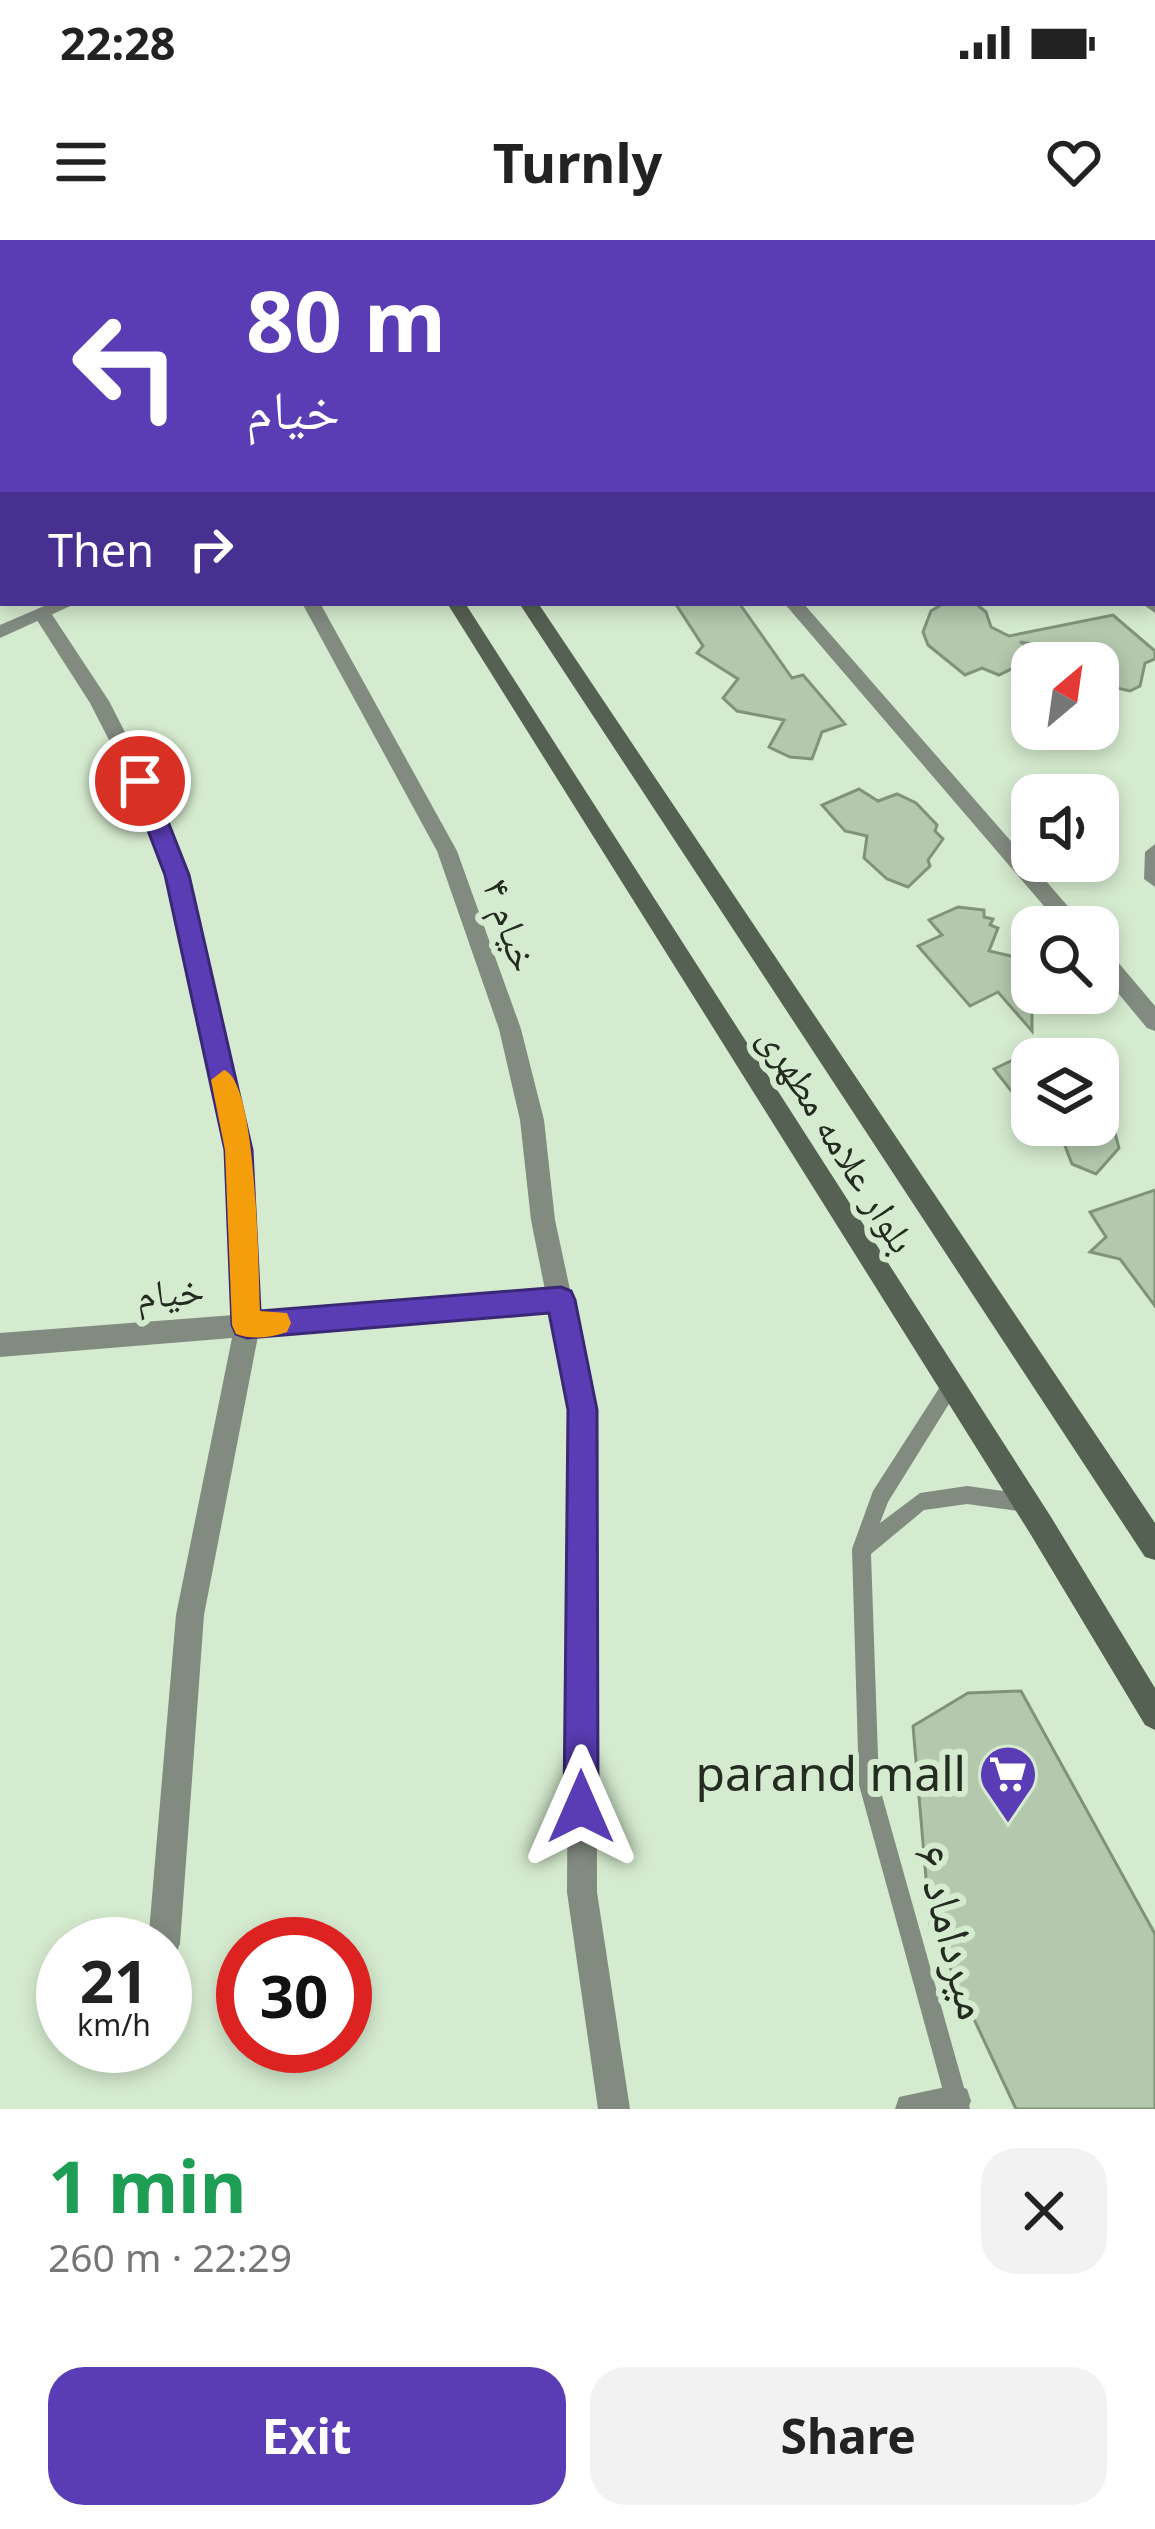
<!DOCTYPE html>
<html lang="en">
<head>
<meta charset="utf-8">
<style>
	body { margin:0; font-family:"Noto Sans","Noto Naskh Arabic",sans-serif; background:#f2f2f2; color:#222; height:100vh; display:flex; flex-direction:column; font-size:45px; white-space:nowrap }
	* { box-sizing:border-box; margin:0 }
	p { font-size:39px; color:#767676 }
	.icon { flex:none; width:66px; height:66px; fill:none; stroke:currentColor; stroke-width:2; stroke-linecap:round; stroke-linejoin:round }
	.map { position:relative; height:1869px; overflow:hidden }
	.details { display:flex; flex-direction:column; background:#fff; flex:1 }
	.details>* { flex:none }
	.banner { position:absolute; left:0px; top:0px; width:1155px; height:366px; box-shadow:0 6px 18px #0003; background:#5a3cb4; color:#fff; overflow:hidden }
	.needle { width:78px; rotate:29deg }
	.tools { position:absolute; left:1011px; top:402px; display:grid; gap:24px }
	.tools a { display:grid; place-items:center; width:108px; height:108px; border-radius:24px; background:#fff; box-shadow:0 6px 18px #0003; font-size:60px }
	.speed { position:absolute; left:36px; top:1677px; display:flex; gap:24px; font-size:60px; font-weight:700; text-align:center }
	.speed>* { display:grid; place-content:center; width:156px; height:156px; border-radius:50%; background:#fff; box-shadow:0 6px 18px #0003; line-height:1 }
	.speed small { font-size:30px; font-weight:400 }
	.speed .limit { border:18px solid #d22; background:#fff; color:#111 }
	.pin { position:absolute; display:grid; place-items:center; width:102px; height:102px; color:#fff; margin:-51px; border:6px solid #fff; border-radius:50%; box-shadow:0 3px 12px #0007 }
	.me { position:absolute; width:132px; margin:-66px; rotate:0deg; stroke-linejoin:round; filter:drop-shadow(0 0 9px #0008) }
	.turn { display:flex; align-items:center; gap:42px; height:252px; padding:0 48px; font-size:54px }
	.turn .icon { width:156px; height:156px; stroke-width:2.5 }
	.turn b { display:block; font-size:84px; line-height:102px }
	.then { display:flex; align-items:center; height:114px; padding:0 48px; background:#0003; gap:24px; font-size:45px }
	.round { display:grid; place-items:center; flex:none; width:126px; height:126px; border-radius:36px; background:#f2f2f2 }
	.overview { display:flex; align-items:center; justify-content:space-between; height:204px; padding:0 48px }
	h1 { font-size:72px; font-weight:700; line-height:90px; color:#1e9e55 }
	.primary-button { display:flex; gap:24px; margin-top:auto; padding:24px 48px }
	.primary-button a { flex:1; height:138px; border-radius:36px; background:#5a3cb4; color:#fff; font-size:48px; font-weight:700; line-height:138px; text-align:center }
	.primary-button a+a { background:#f2f2f2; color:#222 }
	.status { display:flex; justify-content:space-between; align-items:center; height:84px; padding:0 60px; background:#fff; direction:ltr }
	.status svg { height:33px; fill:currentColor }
	header { display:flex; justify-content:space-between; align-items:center; height:156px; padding:0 48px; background:#fff; font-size:54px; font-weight:700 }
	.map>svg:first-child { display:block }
</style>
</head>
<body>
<div class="status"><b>22:28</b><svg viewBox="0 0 49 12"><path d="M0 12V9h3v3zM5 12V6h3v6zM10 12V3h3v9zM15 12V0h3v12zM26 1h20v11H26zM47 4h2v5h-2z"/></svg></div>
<header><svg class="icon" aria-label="menu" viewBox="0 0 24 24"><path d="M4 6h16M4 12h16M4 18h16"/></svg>Turnly<svg class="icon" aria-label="heart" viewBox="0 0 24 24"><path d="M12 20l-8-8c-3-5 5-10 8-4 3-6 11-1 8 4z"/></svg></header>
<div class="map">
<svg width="1155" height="1869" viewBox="0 0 1155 1869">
	<rect width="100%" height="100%" fill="#d5ebcf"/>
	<path fill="#b3c8ad" stroke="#7f937a" stroke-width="3" d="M675,363H739L792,438L803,435L845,484L822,492L812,519L790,517L769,507L784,480L737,471L723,458L738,439L697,413L703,406Z
		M944,363H975L986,372L991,387L1009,396L1113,375L1155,411V419L1145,423L1140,446L1130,451L1103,445L1098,438V413L1020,402L1043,413L999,435L982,428L965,435L928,405L923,392L931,371Z
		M859,549L878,561L897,554L916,563L937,585L935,591L943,599L928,620L930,626L908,647L887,639L864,618L867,596L845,591L822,565Z
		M958,667L984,670V677L993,679L990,685L998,688L989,711L1024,719L1023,724L1032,727V791L998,752L970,766L918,706L942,695L929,680Z
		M1032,811V877L994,829Z
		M1057,885H1113L1119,908L1096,934L1072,924Z
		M1155,950V1066L1120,1019L1090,1012L1106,997L1090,972Z
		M1021,1451L1155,1694V1869H1016L930,1685L913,1486L968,1453Z"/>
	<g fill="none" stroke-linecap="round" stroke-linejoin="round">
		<path fill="#828b80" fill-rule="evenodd" d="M951,1137L957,1139L960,1145L957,1151L888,1262L880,1283L920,1253L967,1246L1026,1254L1033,1257L1035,1263L1033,1269L1026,1272L967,1264L924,1270L871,1314L879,1545L970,1869H948L859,1545L852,1309L873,1251L945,1139Z"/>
		<path fill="#828b80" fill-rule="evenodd" d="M0,0H15L17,3L3,6Z
			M429,0H446L448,3H431Z
			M718,0H736L738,3H720Z
			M1033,0H1051L1053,3H1035Z
			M1152,85L1155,86V97L1152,96Z
			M1152,357L1155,358V373L1141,363H1152Z
			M302,363H320L457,611L521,789L544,880L555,980L596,1170L597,1652L630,1869H598L567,1652L570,1170L550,1072L258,1096L204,1375L180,1704L175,1715L165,1719V1704H148L176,1375L232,1098L0,1117V1093L234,1075L227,909L166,635L130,541L90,463L33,374L42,368L49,370L109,461L150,541L188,635L251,909L259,1073L545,1050L531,980L520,880L499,789L437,611Z
			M784,363H803L1086,687H1062Z
			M1155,604V647L1144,639L1145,612Z
			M1098,705L1106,708L1155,766V791L1147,788L1098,729Z
			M955,1845L967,1849L971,1861L968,1869H895L899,1857Z"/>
		<path fill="#828b80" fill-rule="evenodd" d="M51,363H77L0,398V385Z"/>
		<path fill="#556152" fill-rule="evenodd" d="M148,0H164L166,3H150Z
			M203,0H220L222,3H205Z
			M447,363H465L1051,1277L1155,1448V1490L1145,1485L1031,1295Z
			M519,363H538L1155,1283V1320L1145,1317Z"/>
	</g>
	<path fill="#5a3cb4" stroke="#3a2775" stroke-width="3" d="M140,532L152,541L189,635L252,910L260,1071L561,1047L571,1051L575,1060L597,1170L598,1567L593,1579L581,1584L569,1579L564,1567L568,1170L549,1073L247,1098L236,1094L232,1085L225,910L165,635L129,541Z"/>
	<path fill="#f59e0b" d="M224,830C258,841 258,1032 260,1071L287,1073L291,1083L287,1092C271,1098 252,1100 236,1094L232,1085L225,910L211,840Z"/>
	<defs>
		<symbol id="supermarket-pin" viewBox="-11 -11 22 30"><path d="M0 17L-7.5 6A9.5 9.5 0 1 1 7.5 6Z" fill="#5a3cb4" stroke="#d5ebcf"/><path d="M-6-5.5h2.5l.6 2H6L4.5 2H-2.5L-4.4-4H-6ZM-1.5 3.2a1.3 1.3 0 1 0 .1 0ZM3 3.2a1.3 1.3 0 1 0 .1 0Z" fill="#fff"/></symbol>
	</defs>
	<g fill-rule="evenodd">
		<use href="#supermarket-pin" x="975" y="1501" width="66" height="90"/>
	</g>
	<g text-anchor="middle" stroke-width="12" stroke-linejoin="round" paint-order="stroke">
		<g font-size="39" fill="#242c22" stroke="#d5ebcf">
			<text transform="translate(511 685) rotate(71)" y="14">خیام ۴</text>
			<text transform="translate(838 899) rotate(58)" y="14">بلوار علامه مطهری</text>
			<text transform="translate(170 1052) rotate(-5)" y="14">خیام</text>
		</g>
		<g font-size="48" fill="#242c22" stroke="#d5ebcf" text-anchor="end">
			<text x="966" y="1551">parand mall</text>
		</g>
		<g font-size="48" fill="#242c22" stroke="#d5ebcf">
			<text transform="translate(953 1692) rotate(75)" y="17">میرداماد ۶</text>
		</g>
	</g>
</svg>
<div class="tools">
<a><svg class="needle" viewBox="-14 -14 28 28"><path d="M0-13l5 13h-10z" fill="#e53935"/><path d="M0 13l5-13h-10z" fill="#767676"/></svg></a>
<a><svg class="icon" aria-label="sound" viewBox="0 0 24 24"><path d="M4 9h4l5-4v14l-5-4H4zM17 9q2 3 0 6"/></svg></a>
<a><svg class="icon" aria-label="search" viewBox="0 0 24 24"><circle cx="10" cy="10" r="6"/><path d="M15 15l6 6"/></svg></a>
<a><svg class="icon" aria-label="layers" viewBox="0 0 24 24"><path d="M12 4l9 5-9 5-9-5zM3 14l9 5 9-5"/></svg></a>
</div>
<div class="speed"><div>21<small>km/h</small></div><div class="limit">30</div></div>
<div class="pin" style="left:140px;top:541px;background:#d93025"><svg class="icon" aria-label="arrive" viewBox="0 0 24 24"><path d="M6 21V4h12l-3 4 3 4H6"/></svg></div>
<svg class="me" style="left:581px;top:1567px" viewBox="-20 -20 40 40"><path d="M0-17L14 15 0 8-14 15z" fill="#5a3cb4" stroke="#fff" stroke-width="4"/></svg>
<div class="banner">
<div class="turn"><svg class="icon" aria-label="left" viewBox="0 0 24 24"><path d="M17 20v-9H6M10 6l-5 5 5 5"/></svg><div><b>80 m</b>خیام</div></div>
<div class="then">Then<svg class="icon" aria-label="right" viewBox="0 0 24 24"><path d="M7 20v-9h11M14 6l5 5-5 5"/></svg></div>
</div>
</div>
<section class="details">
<div class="overview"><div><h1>1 min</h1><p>260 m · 22:29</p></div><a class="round"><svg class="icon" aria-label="close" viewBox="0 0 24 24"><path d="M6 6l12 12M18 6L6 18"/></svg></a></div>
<div class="primary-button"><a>Exit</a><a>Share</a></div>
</section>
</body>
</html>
